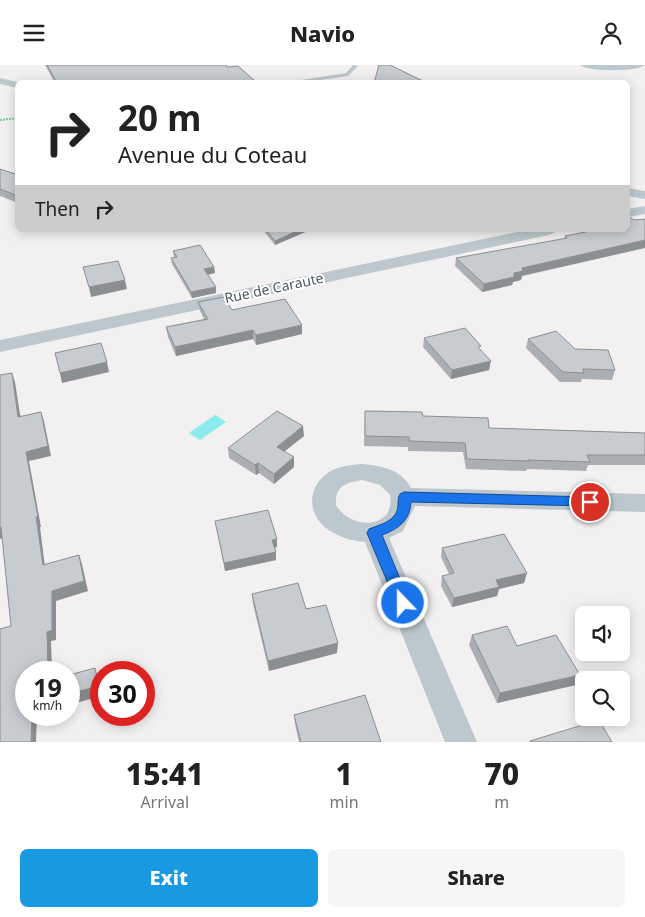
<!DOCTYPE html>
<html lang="en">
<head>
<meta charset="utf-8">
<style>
	body { margin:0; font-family:"Noto Sans",sans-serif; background:#f6f6f6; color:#222; height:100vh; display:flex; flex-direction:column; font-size:19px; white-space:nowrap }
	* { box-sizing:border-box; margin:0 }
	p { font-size:16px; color:#767676 }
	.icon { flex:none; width:28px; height:28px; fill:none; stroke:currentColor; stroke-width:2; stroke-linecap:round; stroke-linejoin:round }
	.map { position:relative; height:677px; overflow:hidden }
	.sheet { display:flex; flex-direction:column; background:#fff; flex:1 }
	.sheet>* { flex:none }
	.guide { position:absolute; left:15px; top:15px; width:615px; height:152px; border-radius:8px; box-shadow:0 2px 12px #0003; background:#fff; color:#222; overflow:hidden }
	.tools { position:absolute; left:575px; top:541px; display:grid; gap:10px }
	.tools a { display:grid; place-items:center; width:55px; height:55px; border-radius:8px; background:#fff; box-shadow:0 2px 12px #0003; font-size:25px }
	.speed { position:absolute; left:15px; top:596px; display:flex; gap:10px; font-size:25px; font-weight:700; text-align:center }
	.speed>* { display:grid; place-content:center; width:65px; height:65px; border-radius:50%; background:#fff; box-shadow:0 2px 12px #0003; line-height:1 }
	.speed small { font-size:12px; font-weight:400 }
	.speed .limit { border:8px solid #d22; background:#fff; color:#111 }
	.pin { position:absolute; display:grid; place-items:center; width:42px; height:42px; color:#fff; margin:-21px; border:2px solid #fff; border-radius:50%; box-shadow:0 1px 5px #0007 }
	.me { position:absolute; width:55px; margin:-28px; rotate:338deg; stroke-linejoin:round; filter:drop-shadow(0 0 4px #0008) }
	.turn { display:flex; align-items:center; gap:18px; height:105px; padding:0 20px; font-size:22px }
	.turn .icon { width:65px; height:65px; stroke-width:2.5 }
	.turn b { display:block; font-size:35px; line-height:42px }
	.then { display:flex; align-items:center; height:48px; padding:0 20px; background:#0003; gap:10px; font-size:19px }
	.eta { display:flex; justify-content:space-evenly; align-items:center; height:85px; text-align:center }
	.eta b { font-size:30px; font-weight:800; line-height:35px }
	.button { display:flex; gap:10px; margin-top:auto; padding:10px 20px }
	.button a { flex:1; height:58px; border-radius:8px; background:#1a99e3; color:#fff; font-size:20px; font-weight:800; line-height:58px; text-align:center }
	.button a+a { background:#f6f6f6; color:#222 }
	header { display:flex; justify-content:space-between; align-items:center; height:65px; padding:0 20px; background:#fff; font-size:22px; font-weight:800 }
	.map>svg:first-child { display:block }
</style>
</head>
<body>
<header><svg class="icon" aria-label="menu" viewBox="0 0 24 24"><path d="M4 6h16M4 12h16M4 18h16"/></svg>Navio<svg class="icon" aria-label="person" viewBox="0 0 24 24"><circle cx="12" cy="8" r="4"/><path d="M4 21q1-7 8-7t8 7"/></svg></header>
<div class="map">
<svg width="645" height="677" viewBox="0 0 645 677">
	<rect width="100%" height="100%" fill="#f3f0f1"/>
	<path fill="#8cebec" d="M215,350L226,357L200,375L189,368Z"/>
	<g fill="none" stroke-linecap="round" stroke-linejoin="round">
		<path stroke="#77cd92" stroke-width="2" stroke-dasharray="2 1" stroke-linecap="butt" d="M0,55L18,53"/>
		<path fill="#bcc8cd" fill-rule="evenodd" d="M353,0L358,1L348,11L299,18H282L346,8Z"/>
		<path fill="#bcc8cd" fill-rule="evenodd" d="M580,0H645C637,7 588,7 580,0Z
			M0,13L18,17L21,18H18V23L0,19Z
			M628,123L645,126V134L628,131Z
			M645,141V149L628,152V144Z
			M527,165H557L554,168L549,170L0,287V275Z
			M362,399C382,401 401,404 411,423L645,429V447L415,441L403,466L389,473L477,677H445L365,477C353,476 342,473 332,467C304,451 306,417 335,404C344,400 353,400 362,399ZM362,415L380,420L390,430C396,465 350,465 336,440C335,421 345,418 362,415Z"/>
	</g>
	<path fill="#abafb3" d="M45,0H226L227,2L255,18H55Z
		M0,104L18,110V138L0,131Z
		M263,165H310L275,180Z
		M587,165H628L522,211L521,215L513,217L512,220L482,227L455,201L456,193L564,174L565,171L589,166Z
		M173,186L214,202L215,208L208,210L216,228L192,233L172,199L171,193H174Z
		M198,237L232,245L302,260V269L256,280L253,274L176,291L168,272L166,262L204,254L200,246Z
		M424,273L480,285L489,305L451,314L423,282Z
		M528,274L575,284L615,305L612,315L582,314L581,317H560L526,283Z
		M365,346L423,351L489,363L645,368V400H588L586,406L527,404L526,406L466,404L463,387L408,386V382L364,381Z
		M304,371L284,387L294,392V402L274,419L259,408L256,410L229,393L228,383Z
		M215,456L277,474V482L275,483L276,487V495L225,506Z
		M442,483L524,518L499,524L497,531L452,542L441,521L442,511L449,509L441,492Z
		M252,529L306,544L337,588L269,606L253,539Z
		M472,570L517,581L576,620L497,638L469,580Z
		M294,650L381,677H299L295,659Z"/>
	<path fill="#8b8f92" d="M299,165H310L275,180V176Z
		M645,175V183L522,211L521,215L513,217L512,220L482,227L484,219L514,208L522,203Z
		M214,202L215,208L205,210L204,204Z
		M125,215L127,224L91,232L89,222Z
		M216,222V228L192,233L191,227Z
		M302,260V269L256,280V270Z
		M253,265V274L176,291L175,282Z
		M491,296L489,305L451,314L452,305Z
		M107,297L109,307L62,318L60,308Z
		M12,308L15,317L22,362L18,352Z
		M41,347L44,356L51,391L29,396L41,462H40L46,510L43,500L36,452L26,387Z
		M303,361L304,371L277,392V382Z
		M294,392V402L274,419V409Z
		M258,398L259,408L256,410L255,400Z
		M1,462L5,472L0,474V463Z
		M277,474V482L273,483L272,475Z
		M276,487V495L225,506L224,498Z
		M79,490L82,499L88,526L56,536V575L51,576L52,608H48L47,567L52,526Z
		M527,508L524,518L499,524L497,531L452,542L454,533L496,515Z
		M338,578L337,588L269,606L268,596Z
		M95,603L101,626V631L69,640V629Z
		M580,610L576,620L497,638L500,628Z
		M32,650H37L36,677H31Z"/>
	<path fill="#c7ccd0" stroke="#8b8f92" d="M47,0H226L227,2L238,1L255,16L253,18H57Z
		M379,0H390L427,18H374Z
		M0,104L18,110V131L0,124Z
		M628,151L634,155L645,154V175L522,203L523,206L514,208V212L484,219L456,193L567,173L565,171L596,165H628Z
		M266,165H299L275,176Z
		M200,180L214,202L204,204L216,222L191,227L171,193L177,192L173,186Z
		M118,196L125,215L89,222L83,202Z
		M224,232L232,245L285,234L302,260L256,270L253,265L175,282L166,262L208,254L198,237Z
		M465,263L481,281L478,282L491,296L452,305L424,273Z
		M556,266L575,284L608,285L615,305L583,304L584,308L563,307L528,274Z
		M101,278L107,297L60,308L55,288Z
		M12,308L18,352L41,347L48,381L26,387L38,452H36L43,500L79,490L84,516L52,526V565L47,567L48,608H26V650H32L31,677H0V564L11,561L1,462L0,463V310Z
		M277,346L303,361L277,382L294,392L274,409L258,398L255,400L228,383Z
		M365,346L422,347L423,351L488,353L489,363L645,368V390H587L590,397L528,395L529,396L467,394L465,378L409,376V372L365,371Z
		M268,445L277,474L272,475L276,487L224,498L215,456Z
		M504,469L527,508L496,515L499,522L454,533L442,511L454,508L442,483Z
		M298,518L306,544L326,540L338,578L268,596L252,529Z
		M507,561L517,581L556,570L580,610L500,628L472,570Z
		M95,603L99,621L69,629V610Z
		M365,630L381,677H301L294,650Z
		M599,655L612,677H530V676Z"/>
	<path fill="#1a73e8" stroke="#114b97" d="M404,427L590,432L594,433L596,437L594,440L590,441L411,437C410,456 398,464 382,470L410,538L408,542L403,544L398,542L396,538L367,468L369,464C379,460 393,457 397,446C399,440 397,434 400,429Z"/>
	<g text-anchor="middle" stroke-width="4" stroke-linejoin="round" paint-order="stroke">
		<g font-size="14" fill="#48585e" stroke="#fff">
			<text transform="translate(274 223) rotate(-12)" y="5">Rue de Caraute</text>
		</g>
	</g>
</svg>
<div class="tools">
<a><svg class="icon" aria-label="sound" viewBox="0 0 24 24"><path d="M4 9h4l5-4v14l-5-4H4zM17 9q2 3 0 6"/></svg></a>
<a><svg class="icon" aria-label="search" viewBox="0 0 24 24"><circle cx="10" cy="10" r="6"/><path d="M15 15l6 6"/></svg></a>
</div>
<div class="speed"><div>19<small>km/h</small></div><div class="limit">30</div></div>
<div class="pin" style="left:590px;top:437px;background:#d93025"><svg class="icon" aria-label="arrive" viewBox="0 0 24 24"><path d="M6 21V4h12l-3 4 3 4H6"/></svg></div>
<svg class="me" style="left:403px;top:538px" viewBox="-20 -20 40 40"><circle r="17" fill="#1a73e8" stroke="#fff" stroke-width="3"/><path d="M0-11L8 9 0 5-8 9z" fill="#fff"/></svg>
<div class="guide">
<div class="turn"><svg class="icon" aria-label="right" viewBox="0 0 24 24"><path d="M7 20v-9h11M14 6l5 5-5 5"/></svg><div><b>20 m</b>Avenue du Coteau</div></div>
<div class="then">Then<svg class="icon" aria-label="right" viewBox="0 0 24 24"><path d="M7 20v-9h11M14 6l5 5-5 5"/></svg></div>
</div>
</div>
<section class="sheet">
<div class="eta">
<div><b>15:41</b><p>Arrival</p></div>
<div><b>1</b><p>min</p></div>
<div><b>70</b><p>m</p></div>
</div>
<div class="button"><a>Exit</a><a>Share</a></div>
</section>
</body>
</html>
